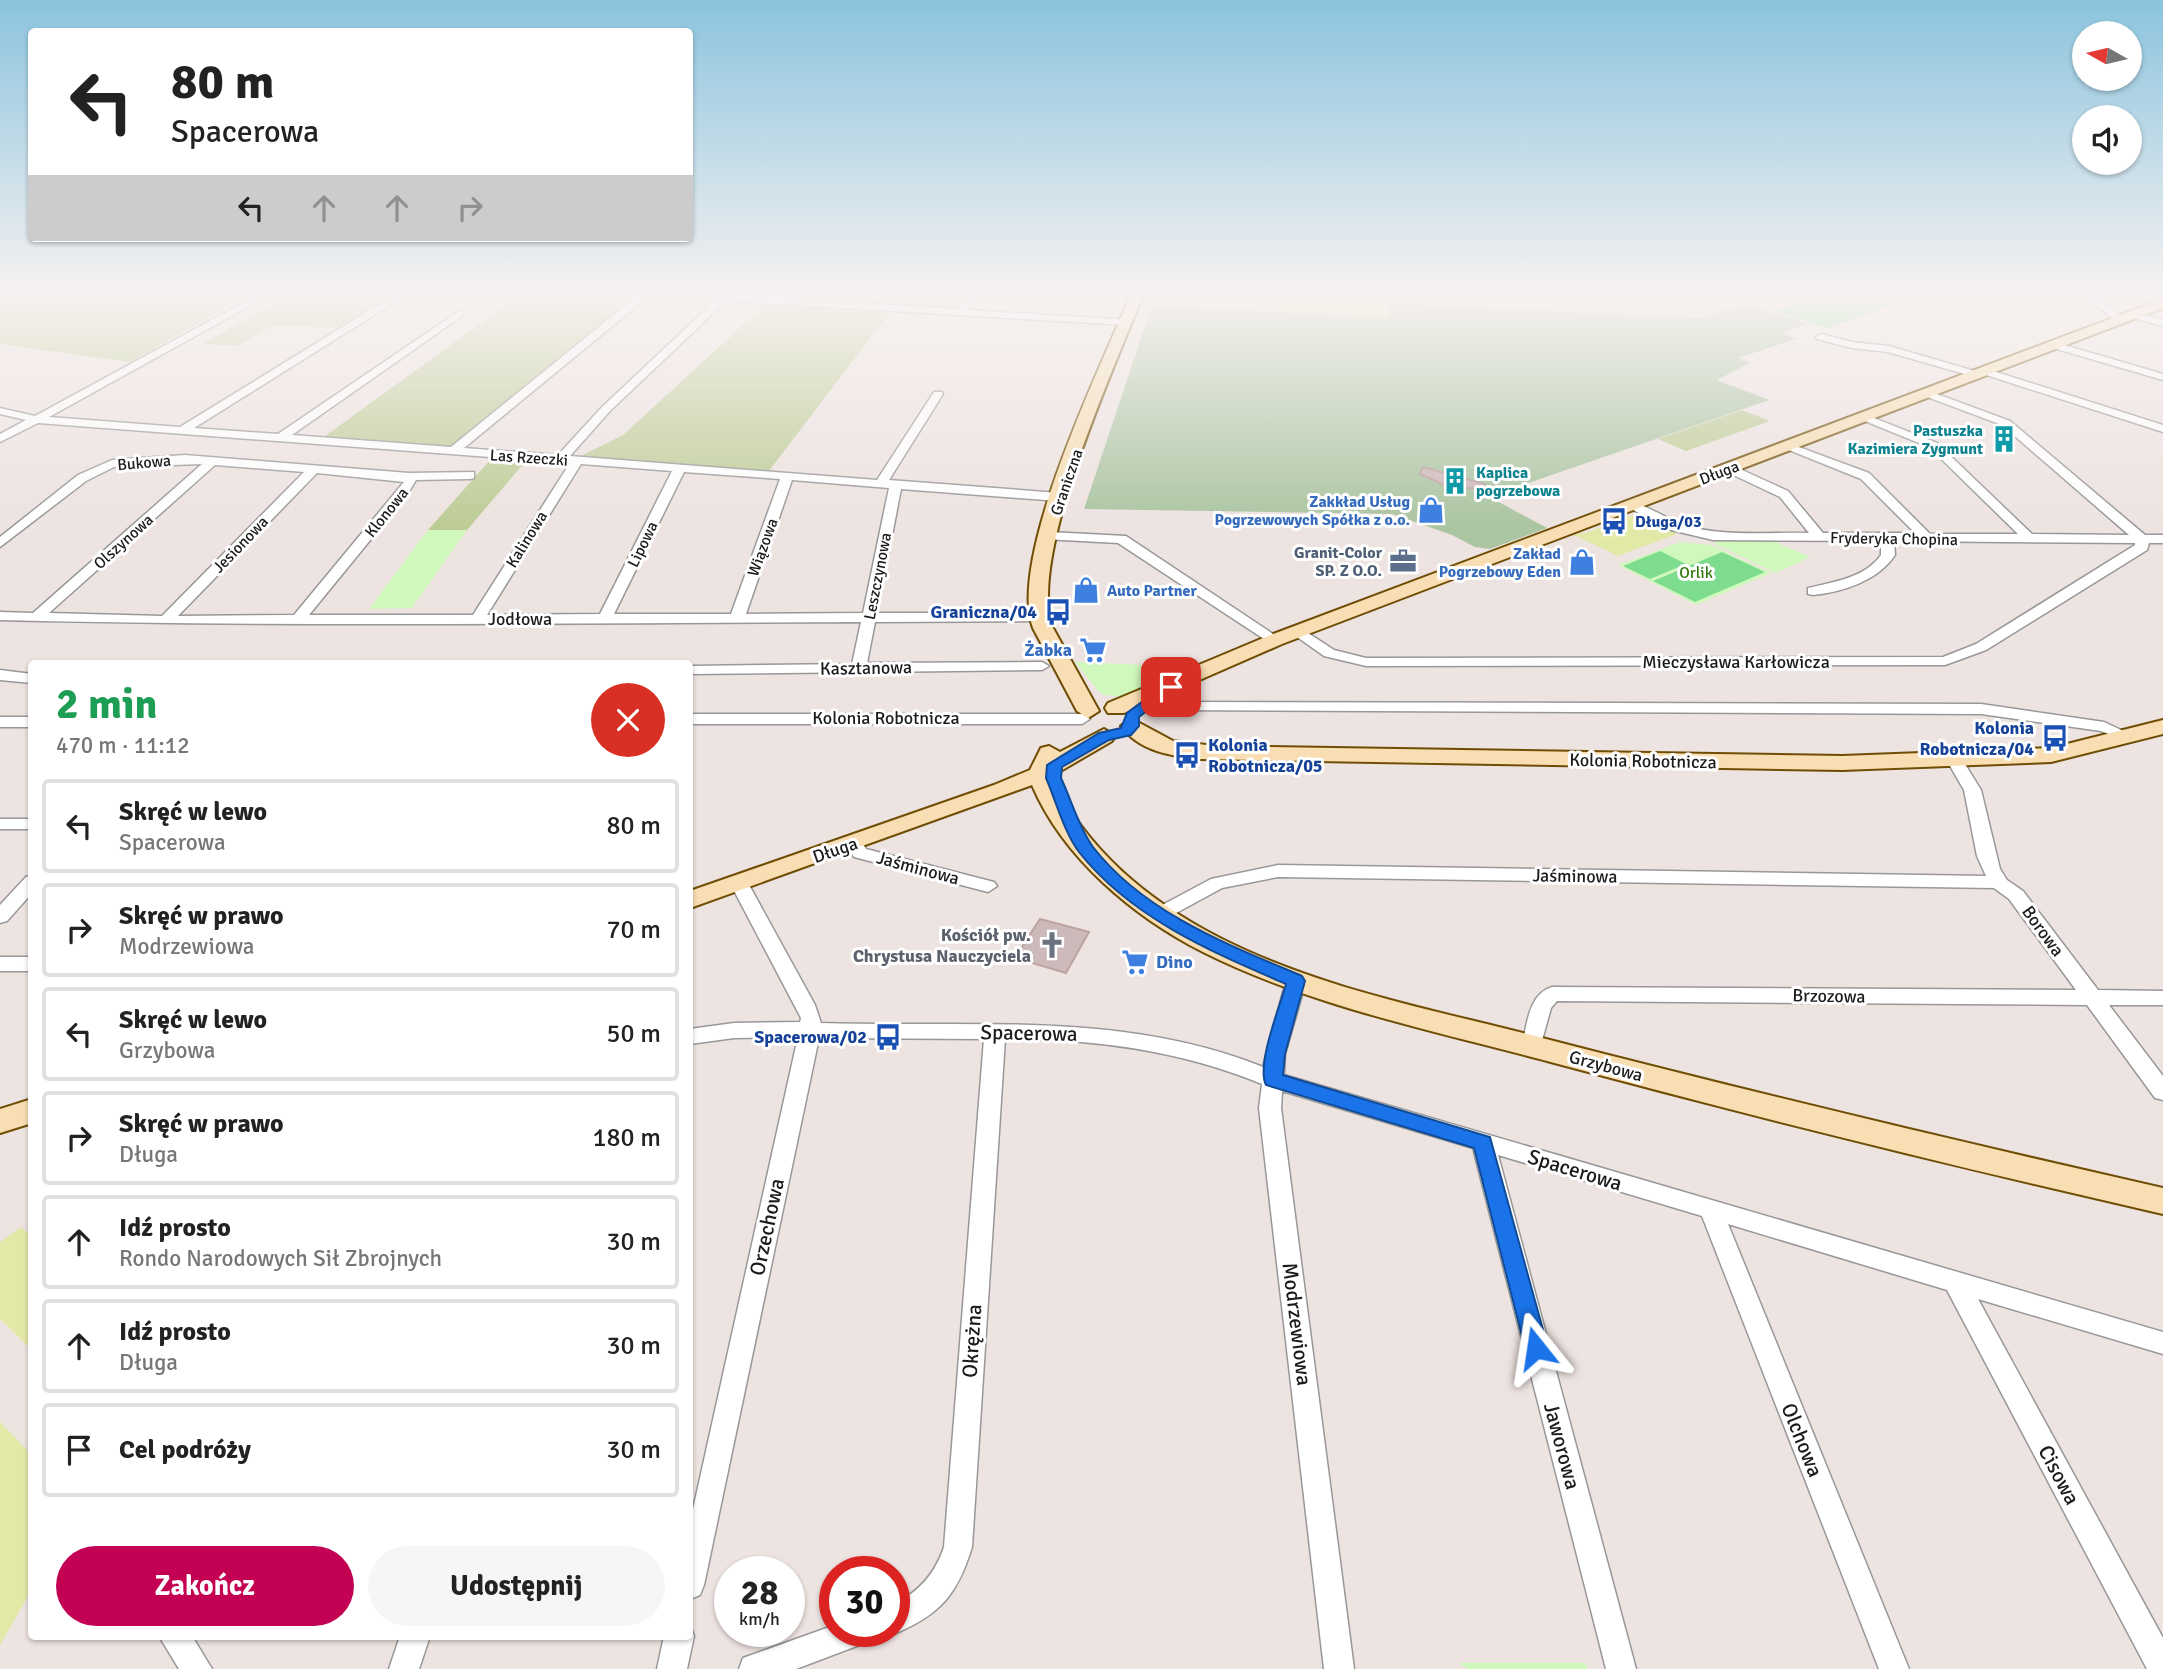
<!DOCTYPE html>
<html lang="pl">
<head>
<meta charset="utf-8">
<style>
	body { margin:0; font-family:Signika,sans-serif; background:#f6f6f6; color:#222; height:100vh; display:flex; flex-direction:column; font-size:26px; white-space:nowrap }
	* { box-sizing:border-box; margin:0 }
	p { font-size:23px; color:#767676 }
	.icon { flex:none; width:38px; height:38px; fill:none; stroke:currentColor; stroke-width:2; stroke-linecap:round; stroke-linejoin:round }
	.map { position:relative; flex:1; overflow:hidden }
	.panel { position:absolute; left:28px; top:660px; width:665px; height:980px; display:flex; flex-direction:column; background:#fff; border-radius:7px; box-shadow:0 2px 5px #0004 }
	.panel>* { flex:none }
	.hud { position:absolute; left:28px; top:28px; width:665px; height:214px; border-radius:7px; box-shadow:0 2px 5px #0004; background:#fff; color:#222; overflow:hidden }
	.needle { width:46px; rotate:278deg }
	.fabs { position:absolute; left:2072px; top:21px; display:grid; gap:14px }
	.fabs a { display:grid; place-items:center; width:70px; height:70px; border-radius:50%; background:#fff; box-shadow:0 2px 5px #0004; font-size:35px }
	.speed { position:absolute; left:714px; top:1556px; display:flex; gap:14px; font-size:35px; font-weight:700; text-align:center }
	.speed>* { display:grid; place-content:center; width:91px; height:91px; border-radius:50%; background:#fff; box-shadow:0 2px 5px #0004; line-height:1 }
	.speed small { font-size:18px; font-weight:400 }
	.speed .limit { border:10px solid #d22; background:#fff; color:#111 }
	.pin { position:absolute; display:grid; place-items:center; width:60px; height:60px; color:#fff; margin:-30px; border-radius:14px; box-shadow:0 4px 10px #0006 }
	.me { position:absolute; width:77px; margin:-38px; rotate:345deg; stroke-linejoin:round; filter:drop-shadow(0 0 5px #0008) }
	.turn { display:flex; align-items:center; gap:24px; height:147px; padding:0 28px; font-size:32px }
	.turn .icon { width:91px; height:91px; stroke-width:2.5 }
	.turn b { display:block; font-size:49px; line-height:60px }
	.lanes { display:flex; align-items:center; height:66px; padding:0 28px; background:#0003; justify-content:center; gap:35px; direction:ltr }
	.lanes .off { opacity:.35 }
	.round { display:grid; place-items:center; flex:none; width:74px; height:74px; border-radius:37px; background:#f6f6f6 }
	.head { display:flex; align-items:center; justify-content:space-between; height:119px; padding:0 28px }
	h1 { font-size:42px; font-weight:700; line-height:52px; color:#1e9e55 }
	.button { display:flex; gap:14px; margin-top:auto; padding:14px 28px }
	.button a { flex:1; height:80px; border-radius:42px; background:#c40254; color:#fff; font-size:28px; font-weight:700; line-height:80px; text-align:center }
	.button a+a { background:#f6f6f6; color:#222 }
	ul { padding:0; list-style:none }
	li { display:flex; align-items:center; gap:21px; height:94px; margin:0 14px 10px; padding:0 14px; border:4px solid #e0e0e0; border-radius:7px }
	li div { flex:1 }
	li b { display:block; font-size:26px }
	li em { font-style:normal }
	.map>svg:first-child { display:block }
</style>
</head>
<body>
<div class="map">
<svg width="2163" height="1669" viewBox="0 0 2163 1669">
	<rect width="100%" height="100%" fill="#ede3e0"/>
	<path fill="#e2e8a5" d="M1157,292H1388L1390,318L1152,305Z
		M1638,513L1677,534L1618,556L1572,534L1586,533Z
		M21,1227L31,1236V1349L0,1319V1242Z
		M0,1422L31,1454V1591L0,1645Z"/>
	<path fill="#bdcc95" d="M0,292H253L130,362L0,344Z
		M295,292H397L340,328L274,325L237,346L202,344Z
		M524,292L638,295L447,449L321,439Z
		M703,292H969L958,309L950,311L699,295Z
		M767,303L891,311L768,472L581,456L623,435Z
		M1742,410L1770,421L1686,451L1658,439Z
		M490,460L525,462L467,530H428Z"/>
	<path fill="#abc5a2" d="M1389,303L1700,318L1745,304L1808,324L1782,333L1796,339L1738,358L1750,363L1717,380L1769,400L1508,490L1510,494L1495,500L1547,528L1490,549L1475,547L1452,535L1392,514L1084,509L1152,305L1389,318Z"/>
	<path fill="#d1f8bc" d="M428,530H467L412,608L369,609Z
		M1723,540L1773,541L1810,557L1776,573L1713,543Z
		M1681,542L1711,545L1771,573L1696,605L1618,565Z
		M1075,662L1147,665L1163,670L1158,673V683L1128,698L1101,694Z
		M1459,1663H1586L1588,1669H1467Z"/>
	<path fill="#7edc8f" d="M1830,292H1860L1898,303L1827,328L1773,311Z
		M1660,551L1686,564L1650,579L1623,566Z
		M1722,552L1765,572L1695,602L1653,581Z"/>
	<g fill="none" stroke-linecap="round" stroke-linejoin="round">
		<path stroke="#a0dbcf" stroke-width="2.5" d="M0,311L59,292"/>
	</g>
	<path fill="#ccbaba" stroke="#bea3a3" stroke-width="2" d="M1423,467L1485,484L1484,489L1449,487L1420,474Z
		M1040,919L1089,932L1066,973L1015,958Z"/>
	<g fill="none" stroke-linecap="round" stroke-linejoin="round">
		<defs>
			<path id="street" d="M263,292H275L49,417L180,427L399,292H411L194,428L278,434L459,311L464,314L462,316L292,435L451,447L638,295L623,292H675L958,309L969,292H979L967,310L1129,320L1131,322L1126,325L726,301L610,411L570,456L877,480L934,392H942L943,394L889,480L1059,493L1065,497L1059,501L901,489L877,613H1039L1046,617L1039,621L875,622L867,663L1042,662L1049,666L1042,670L690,674V666L852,664L861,622C574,623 285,627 0,620V612L33,613L202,464L114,467L86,481L0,547V537L78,475L112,460L185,455L409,473L474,472V478L470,479L416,480L407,495L309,615H473L570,463L38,423L0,442V434L26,420L0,414V408L35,416ZM649,296L716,300L602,407L558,455L464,448ZM581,464L672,471L600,614L487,615ZM215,465L304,472L162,616L49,613ZM684,472L780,479L731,614H614ZM317,473L404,482L294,615L178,616ZM792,480L889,488L863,613L746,614Z
				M2081,292H2092L2125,320L2117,322Z
				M2133,312L2163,320V326L2130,317L2128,315Z
				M1821,334L1852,342L1889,346L1978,372L1979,369H1987L2163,425V432L1980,373L1975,377L1888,352L1852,348L1817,339L1816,337Z
				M2054,342L2163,374V380L2050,347L2049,345Z
				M1926,390L2010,421L2145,535H2163V543H2149L2147,550L1986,650L1945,665L1366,666L1324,656L1290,632L1292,629H1302L1334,650L1366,658L1943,657L1976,644L2135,545V543L1894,541L1895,555C1878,581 1842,592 1813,595L1808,594V588C1833,582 1865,578 1881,555V541L1713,540L1671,530L1624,505C1635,496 1669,521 1683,525C1723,537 1767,532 1809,533L1780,497L1725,471V465L1729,464L1788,491L1823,533H1915L1861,479L1784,448L1782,446L1788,443L1869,473L1930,534H2018L1929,447L1860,419V415L1864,414L1937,443L2032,534L2129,535L2002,425L1922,395L1921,393Z
				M1049,532L1126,536L1282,640L1275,644L1270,643L1118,543L1044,539L1043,536Z
				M0,670L32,674V683L0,680Z
				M1177,702L1981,704L2104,722L2132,735L2124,740L2101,731L1981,714L1171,710L1169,707Z
				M690,714H1082L1090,719L1082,724H690Z
				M0,717H32V727H0Z
				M1954,754L1960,756L1981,790L2000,869L2007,880L2023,891L2098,990L2163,991V1005H2109L2163,1076V1100L2155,1098L2087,1005L1557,1001L1551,1008L1539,1051L1532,1054L1525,1051L1522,1046C1527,1026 1528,994 1552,987L2076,990L2009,899L1994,888L1278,877L1222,888L1167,918L1160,920L1151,914L1153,910L1211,879L1278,865L1986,876L1977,856L1964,790L1946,759Z
				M0,819H32V829H0Z
				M854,837L860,839L866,849L994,882L997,886L988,892L854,857L845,843Z
				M32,875V893L7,921L0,923V905L26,877Z
				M739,877L748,883L815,1005L821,1023C970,1028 1121,1010 1263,1067L1286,981L1289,976H1303L1306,981L1285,1054L1284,1075L2163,1332V1354L1978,1299L2163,1638V1669H2147L1947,1290L1728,1224L1909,1669H1879L1702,1216L1498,1155L1636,1669H1606L1473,1148L1282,1091L1281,1108L1354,1669H1324L1259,1108L1262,1084C1179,1050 1094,1039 1005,1039L972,1547C957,1595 941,1614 894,1634L887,1631H894V1604C919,1592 935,1574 944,1547L984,1039L819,1038L704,1585L700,1595L690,1599V1523L798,1037L734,1038L690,1044V1029L734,1023L800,1022L801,1018L730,883Z
				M0,957H32V971H0Z
				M690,1625L694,1636L687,1669H657L664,1636H690Z
				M835,1625V1631H875L870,1641L796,1669H739L743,1658Z
				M159,1636H192L212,1669H179Z
				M400,1636H430L419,1669H389Z"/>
			<path id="secondary" d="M1132,292H1144C1116,365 1026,558 1053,628L1099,711L1088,718L1077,711L1033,628C1007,558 1102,364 1132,292Z
				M2163,299V308L1282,644L1124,713H1108L1105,708L1108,703L1268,636Z
				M1132,719L1173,741L1215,746L1842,756L2051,748L2163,720V734L2051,762L1842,770L1199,759C1171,756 1139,751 1121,726Z
				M1104,729L1115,736L1112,741L1052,776C1084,849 1150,902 1220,938C1322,990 1436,1010 1546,1039C1751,1092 1956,1141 2163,1188V1214C1957,1167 1751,1116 1547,1061C1431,1030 1311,1006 1203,952C1134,917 1063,858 1032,785L690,908V891L994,785L1030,770L1041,748L1049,746L1060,752Z
				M32,1099V1123L0,1133V1109Z"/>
		</defs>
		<use href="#street" stroke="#989898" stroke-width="3"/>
		<use href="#secondary" stroke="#6f4d05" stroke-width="4"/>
		<use href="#street" fill="#fff" fill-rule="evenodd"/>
		<use href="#secondary" fill="#f8deb2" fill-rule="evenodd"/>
	</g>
	<linearGradient id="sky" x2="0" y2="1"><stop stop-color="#8bc4de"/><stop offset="0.56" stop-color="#f7f2f1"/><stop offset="1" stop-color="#f7f2f1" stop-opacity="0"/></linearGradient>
	<rect width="2163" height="526" fill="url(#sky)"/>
	<path fill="#1a73e8" stroke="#114b97" stroke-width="2" d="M1166,684L1178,687L1139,717V726L1131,735L1109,740L1062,767L1061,778C1071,799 1079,828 1093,847C1144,913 1229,945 1302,976L1305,981L1285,1054L1283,1075L1490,1137L1548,1348L1544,1356L1536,1359L1528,1356L1525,1348L1474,1148L1266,1085C1256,1065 1280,1006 1286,984C1212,952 1131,918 1079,852C1064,832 1056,801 1046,778L1047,765L1099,733L1121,728L1127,713Z"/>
	<defs>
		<symbol id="building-bare" viewBox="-9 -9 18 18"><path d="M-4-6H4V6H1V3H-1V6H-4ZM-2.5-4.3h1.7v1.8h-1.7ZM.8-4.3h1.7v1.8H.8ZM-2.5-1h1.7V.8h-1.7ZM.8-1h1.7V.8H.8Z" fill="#0f9aa8" stroke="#fff" stroke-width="2.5" paint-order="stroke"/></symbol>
		<symbol id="shop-bare" viewBox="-9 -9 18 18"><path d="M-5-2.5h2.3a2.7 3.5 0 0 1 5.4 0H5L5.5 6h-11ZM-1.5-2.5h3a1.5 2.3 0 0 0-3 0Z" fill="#3f7fe0" stroke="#fff" stroke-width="2.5" paint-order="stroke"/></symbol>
		<symbol id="bus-bare" viewBox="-9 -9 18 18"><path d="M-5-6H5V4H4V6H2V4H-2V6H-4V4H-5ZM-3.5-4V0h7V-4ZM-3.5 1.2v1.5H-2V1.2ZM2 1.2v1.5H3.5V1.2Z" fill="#1a4fb4" stroke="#fff" stroke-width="2.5" paint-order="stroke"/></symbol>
		<symbol id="office-bare" viewBox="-9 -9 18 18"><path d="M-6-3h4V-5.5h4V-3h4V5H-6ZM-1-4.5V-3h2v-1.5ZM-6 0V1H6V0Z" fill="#5c6f8a" stroke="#fff" stroke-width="2.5" paint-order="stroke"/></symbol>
		<symbol id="supermarket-bare" viewBox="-9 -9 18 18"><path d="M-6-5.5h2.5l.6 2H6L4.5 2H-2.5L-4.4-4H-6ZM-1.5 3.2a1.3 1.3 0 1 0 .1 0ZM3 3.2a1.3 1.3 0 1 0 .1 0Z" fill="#3f7fe0" stroke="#fff" stroke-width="2.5" paint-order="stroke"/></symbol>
		<symbol id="church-bare" viewBox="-9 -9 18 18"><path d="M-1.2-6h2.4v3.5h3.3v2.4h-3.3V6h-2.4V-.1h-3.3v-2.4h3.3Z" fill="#6b7280" stroke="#fff" stroke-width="2.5" paint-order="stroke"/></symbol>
	</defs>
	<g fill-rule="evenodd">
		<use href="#building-bare" x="1985" y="420" width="38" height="38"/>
		<use href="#building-bare" x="1436" y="462" width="38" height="38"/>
		<use href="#shop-bare" x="1412" y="491" width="38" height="38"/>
		<use href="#bus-bare" x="1595" y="502" width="38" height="38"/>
		<use href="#office-bare" x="1384" y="542" width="38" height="38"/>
		<use href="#shop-bare" x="1563" y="543" width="38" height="38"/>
		<use href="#shop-bare" x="1067" y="571" width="38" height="38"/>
		<use href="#bus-bare" x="1039" y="593" width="38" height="38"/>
		<use href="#supermarket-bare" x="1074" y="631" width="38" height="38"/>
		<use href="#bus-bare" x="2036" y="719" width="38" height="38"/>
		<use href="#bus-bare" x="1168" y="736" width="38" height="38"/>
		<use href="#church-bare" x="1033" y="926" width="38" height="38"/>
		<use href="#supermarket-bare" x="1116" y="943" width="38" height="38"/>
		<use href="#bus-bare" x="869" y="1018" width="38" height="38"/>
	</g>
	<g text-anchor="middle" stroke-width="6" stroke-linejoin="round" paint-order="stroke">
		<g font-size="16" font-weight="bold" fill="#0d838f" stroke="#fff" text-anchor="end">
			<text x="1983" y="436">Pastuszka<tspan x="1983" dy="18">Kazimiera Zygmunt</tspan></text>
			<text x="1476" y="478" text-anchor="start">Kaplica<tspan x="1476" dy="18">pogrzebowa</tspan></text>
		</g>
		<g font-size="16" fill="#1b1b1b" stroke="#fff">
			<text transform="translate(529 457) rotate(4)" y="6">Las Rzeczki</text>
			<text transform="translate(144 462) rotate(-5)" y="6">Bukowa</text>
			<text transform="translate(1719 472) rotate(-21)" y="6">Długa</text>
			<text transform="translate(1066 482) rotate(-71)" y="6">Graniczna</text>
			<text transform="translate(386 512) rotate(-51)" y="6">Klonowa</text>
			<text transform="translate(1894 538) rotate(1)" y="6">Fryderyka Chopina</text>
			<text transform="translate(526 539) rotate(-58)" y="6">Kalinowa</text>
			<text transform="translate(123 541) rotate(-42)" y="6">Olszynowa</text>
			<text transform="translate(240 544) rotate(-46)" y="6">Jesionowa</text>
			<text transform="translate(642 544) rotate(-64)" y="6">Lipowa</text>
			<text transform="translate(762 547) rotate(-70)" y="6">Wiązowa</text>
			<text transform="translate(877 576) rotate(-79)" y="6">Leszczynowa</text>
		</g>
		<g font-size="16" font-weight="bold" fill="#366cbe" stroke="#fff" text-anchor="end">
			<text x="1410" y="507">Zakkład Usług<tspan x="1410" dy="18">Pogrzewowych Spółka z o.o.</tspan></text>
			<text x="1561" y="559">Zakład<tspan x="1561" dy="18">Pogrzebowy Eden</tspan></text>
			<text x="1107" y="596" text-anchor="start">Auto Partner</text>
		</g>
		<g font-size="16" font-weight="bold" fill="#164399" stroke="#fff" text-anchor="start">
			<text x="1635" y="527">Długa/03</text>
		</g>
		<g font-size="16" font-weight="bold" fill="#4e5e75" stroke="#fff" text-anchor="end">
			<text x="1382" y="558">Granit-Color<tspan x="1382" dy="18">SP. Z O.O.</tspan></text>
		</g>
		<g font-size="16" fill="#30760c" stroke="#fff">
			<text x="1696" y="578">Orlik</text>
		</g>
		<g font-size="18" font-weight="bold" fill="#164399" stroke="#fff" text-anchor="end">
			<text x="1037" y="618">Graniczna/04</text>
			<text x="2034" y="734">Kolonia<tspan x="2034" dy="21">Robotnicza/04</tspan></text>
			<text x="1208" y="751" text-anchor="start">Kolonia<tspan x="1208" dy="21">Robotnicza/05</tspan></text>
			<text x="867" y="1043">Spacerowa/02</text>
		</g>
		<g font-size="18" fill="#1b1b1b" stroke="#fff">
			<text x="520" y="625">Jodłowa</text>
			<text x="1736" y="668">Mieczysława Karłowicza</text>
			<text transform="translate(866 668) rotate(-1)" y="6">Kasztanowa</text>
			<text x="886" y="724">Kolonia Robotnicza</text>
			<text transform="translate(1643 761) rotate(1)" y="6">Kolonia Robotnicza</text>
			<text transform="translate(835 850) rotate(-19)" y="6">Długa</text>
			<text transform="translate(918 868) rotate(15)" y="6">Jaśminowa</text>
			<text transform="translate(1575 876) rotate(1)" y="6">Jaśminowa</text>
			<text transform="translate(2043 931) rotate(54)" y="6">Borowa</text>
			<text transform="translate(1829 996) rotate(1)" y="6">Brzozowa</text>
			<text transform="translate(1606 1066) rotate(15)" y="6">Grzybowa</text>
		</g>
		<g font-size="18" font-weight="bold" fill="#366cbe" stroke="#fff" text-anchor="end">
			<text x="1072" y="656">Żabka</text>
			<text x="1156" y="968" text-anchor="start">Dino</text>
		</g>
		<g font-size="18" font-weight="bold" fill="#5b616d" stroke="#fff" text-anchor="end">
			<text x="1031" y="941">Kościół pw.<tspan x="1031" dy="21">Chrystusa Nauczyciela</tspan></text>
		</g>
		<g font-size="21" fill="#1b1b1b" stroke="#fff">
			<text transform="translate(1029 1033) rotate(1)" y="7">Spacerowa</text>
			<text transform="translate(1575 1170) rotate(17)" y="7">Spacerowa</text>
			<text transform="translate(767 1227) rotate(-78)" y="7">Orzechowa</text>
			<text transform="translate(1297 1324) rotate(83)" y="7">Modrzewiowa</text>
			<text transform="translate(972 1341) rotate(-86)" y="7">Okrężna</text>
			<text transform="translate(1802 1440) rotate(68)" y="7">Olchowa</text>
			<text transform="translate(1562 1446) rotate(75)" y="7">Jaworowa</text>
			<text transform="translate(2059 1475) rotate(62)" y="7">Cisowa</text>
		</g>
	</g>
</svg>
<div class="fabs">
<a><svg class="needle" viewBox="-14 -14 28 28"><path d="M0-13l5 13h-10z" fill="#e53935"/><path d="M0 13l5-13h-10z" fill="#767676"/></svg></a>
<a><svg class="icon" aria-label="sound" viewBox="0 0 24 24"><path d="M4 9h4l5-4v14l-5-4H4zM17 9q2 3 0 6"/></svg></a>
</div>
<div class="speed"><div>28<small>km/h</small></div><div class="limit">30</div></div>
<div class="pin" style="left:1171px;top:687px;background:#d93025"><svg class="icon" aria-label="arrive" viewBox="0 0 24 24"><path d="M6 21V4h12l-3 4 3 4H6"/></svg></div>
<svg class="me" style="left:1536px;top:1348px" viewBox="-20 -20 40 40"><path d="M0-17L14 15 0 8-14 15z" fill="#1a73e8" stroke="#fff" stroke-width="4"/></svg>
<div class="hud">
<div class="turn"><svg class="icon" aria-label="left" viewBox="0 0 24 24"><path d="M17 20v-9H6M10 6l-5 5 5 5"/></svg><div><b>80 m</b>Spacerowa</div></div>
<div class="lanes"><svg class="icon" aria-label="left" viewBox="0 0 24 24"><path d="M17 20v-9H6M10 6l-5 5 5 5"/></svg><svg class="icon off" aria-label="ahead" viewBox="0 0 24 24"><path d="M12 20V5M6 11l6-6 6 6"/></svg><svg class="icon off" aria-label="ahead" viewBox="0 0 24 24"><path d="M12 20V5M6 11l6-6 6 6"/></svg><svg class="icon off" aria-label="right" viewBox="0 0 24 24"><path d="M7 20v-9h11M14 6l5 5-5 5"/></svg></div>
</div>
<section class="panel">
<div class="head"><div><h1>2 min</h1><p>470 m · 11:12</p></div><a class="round" style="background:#d93025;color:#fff"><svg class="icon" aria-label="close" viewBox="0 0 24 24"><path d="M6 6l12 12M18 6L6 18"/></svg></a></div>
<ul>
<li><svg class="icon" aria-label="left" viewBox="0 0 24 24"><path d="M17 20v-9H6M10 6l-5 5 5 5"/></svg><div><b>Skręć w lewo</b><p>Spacerowa</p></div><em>80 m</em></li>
<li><svg class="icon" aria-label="right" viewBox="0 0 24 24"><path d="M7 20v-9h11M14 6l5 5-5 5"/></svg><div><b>Skręć w prawo</b><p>Modrzewiowa</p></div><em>70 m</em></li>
<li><svg class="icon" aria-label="left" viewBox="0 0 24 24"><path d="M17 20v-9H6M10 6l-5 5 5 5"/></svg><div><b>Skręć w lewo</b><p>Grzybowa</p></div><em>50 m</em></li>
<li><svg class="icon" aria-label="right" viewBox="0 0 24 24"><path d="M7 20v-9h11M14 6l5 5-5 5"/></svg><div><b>Skręć w prawo</b><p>Długa</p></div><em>180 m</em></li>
<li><svg class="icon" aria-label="ahead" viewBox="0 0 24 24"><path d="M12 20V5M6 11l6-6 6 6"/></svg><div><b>Idź prosto</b><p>Rondo Narodowych Sił Zbrojnych</p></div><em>30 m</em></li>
<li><svg class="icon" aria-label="ahead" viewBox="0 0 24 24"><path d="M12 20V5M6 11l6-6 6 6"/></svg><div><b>Idź prosto</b><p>Długa</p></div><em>30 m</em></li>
<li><svg class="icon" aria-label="arrive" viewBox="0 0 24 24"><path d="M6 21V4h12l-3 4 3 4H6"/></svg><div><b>Cel podróży</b></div><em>30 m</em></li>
</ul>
<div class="button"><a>Zakończ</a><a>Udostępnij</a></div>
</section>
</div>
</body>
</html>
